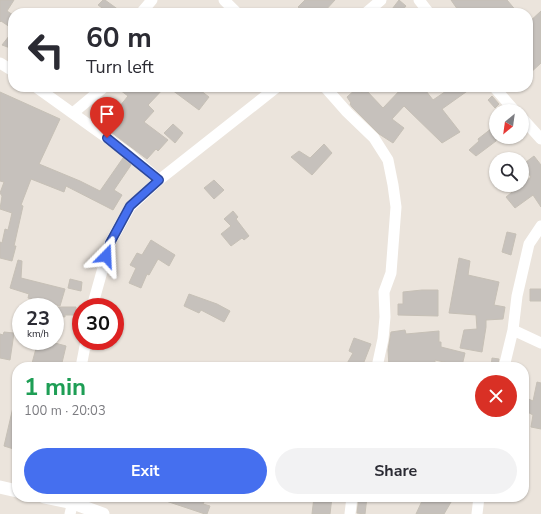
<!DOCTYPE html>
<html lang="en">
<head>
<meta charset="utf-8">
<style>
	body { margin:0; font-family:"Nunito Sans",sans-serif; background:#f2f2f3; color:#2b2b33; height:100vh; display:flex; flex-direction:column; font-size:15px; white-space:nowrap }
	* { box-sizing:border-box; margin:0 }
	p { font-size:13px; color:#7c7c81 }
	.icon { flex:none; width:22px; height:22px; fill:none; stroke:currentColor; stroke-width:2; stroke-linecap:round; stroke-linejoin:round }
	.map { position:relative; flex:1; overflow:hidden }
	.details { position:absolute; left:12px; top:362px; width:517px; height:140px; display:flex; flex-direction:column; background:#fff; border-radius:16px; box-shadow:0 1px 3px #0004 }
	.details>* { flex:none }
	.guide { position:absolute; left:8px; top:8px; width:525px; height:84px; border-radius:16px; box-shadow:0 1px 3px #0004; background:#fff; color:#2b2b33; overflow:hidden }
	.needle { width:26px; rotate:209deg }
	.tools { position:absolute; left:489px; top:104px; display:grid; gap:8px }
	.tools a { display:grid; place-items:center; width:40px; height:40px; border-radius:50%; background:#fff; box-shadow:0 1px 3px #0004; font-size:20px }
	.speed { position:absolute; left:12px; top:298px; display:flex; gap:8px; font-size:20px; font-weight:700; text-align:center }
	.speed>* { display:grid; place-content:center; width:52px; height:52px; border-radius:50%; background:#fff; box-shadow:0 1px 3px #0004; line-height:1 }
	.speed small { font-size:10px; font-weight:400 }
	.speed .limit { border:6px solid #d22; background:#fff; color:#111 }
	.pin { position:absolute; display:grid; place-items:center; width:34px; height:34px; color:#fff; margin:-41px -17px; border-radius:50% 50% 50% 0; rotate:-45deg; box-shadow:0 0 4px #0007 }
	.pin .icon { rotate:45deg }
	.me { position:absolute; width:44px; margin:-22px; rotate:21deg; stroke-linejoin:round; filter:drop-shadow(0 0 3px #0008) }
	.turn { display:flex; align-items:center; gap:14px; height:84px; padding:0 12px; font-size:18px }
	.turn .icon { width:52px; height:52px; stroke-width:2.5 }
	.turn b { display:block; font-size:28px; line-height:34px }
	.round { display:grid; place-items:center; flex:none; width:42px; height:42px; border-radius:21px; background:#f2f2f3 }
	.head { display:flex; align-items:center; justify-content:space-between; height:68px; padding:0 12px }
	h1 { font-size:24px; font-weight:700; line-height:30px; color:#1e9e55 }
	.button { display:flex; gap:8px; margin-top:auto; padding:8px 12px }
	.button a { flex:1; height:46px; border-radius:24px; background:#456fef; color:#fff; font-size:16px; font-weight:700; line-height:46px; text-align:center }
	.button a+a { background:#f2f2f3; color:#2b2b33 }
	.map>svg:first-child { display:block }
</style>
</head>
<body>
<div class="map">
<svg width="541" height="514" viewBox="0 0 541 514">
	<rect width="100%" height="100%" fill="#ebe4dc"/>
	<path fill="#c6c1bc" stroke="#c6c0b6" d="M0,0H14L7,11L13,15V29L1,21L0,22Z
		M103,0H105L123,13H109L98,5Z
		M305,0H335L323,13H305L298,7Z
		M399,0L406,6L400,13H389Z
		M451,0H507L518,13H460Z
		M541,11V63L528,75V23Z
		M13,31V49L2,45Z
		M116,87H165L148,105L154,111L144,122L168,140L158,151L156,149L147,159L99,123L107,112L112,116L128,96Z
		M168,87H196L209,97L199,110Z
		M403,87H423L433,100L452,87H473L442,109L460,132L442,143L404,106L392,119L404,128L393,143L379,134L352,107L350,104L351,103L347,97L357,88L362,93L365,89L383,108Z
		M0,92L60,119L39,164L80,181L100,191L123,158L131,165L114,190L122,195L113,210L66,186L64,192L31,179L21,205L23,206L14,246H16L12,261L0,258V242L2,243L5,229L8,230L12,213L0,209L2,196L0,193L4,182L0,181Z
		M492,96L499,104L495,108L488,100Z
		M173,124L183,133L175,143L164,133Z
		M496,125V141L476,156L469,150L479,141L478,139Z
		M324,144L332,153L312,175L291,157L299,151L310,158Z
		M534,156L541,165V207L533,195L515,208L506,197L531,177L522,165Z
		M214,180L224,190L214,199L204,188Z
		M233,211L238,217L236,219L249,236L244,240L242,238L231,246L221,234L231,226L224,219Z
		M507,232L516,234L511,255L502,252Z
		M151,240L175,255L169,266L158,259L149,275L147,274L141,288L129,283L136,268L130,265L137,253L142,255Z
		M459,258L470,261L468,275L499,282L494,305L505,307L503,319L486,320V327L482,352L460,348L464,330L477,329L476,315L449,313Z
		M18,260L22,261L21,278L65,289L60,306L28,298L29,294L10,288Z
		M70,279L82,282L81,291L68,288Z
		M530,289H541V301H530Z
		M422,290H438V316L398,315V304H403V292Z
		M189,294L217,304L230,311L224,322L201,310L199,313L184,306Z
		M55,307H76V315H65V317L55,315Z
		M405,330L406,334L439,331V342H441V347L465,353L462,366L435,360V367H389L388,350L391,332Z
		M4,332L14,333L10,360L0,358V334L3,335Z
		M354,338L371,344L362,367H345L353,353L349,351Z
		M38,341H56L55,343L66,346L61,367H31Z
		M492,358L499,359L497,367H491Z
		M537,382L541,383V429L531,427L533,415L524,410V397L533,401Z
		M14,403L17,404V450L4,446Z
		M160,497H187L204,502L203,504L210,506L207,514H205L160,499Z
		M314,497H332L330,514H312Z
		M359,497H367L365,514L357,513Z
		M428,497H454L444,514H416L422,501L425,502Z"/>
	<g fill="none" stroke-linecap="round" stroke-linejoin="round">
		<path stroke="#fff" stroke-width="11" d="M224,0L237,13
			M419,0L429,13
			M141,13L152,0
			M366,13L381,0
			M0,63L13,71
			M36,87L128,153L159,180
			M325,87L347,112L374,138L388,160L393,185L396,207L391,273L384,292L385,317L383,339L377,367
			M494,87L515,111
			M73,113L104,87
			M522,118L541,139
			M92,307L110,243L130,207L159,180L277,87
			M513,330L541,343
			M81,367L86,341
			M504,367L513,330L517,296L529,244L541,226
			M70,514L74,497
			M350,514L352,497
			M477,514L479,497"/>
		<path stroke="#fff" stroke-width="13" d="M0,487L17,491
			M44,497L73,503L103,514"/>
	</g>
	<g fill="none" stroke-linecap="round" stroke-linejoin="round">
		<defs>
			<path id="route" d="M106,256L110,243L130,206L159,180L107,138"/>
		</defs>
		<use href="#route" stroke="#2d489b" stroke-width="10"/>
		<use href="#route" stroke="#456fef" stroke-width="7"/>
	</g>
</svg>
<div class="tools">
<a><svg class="needle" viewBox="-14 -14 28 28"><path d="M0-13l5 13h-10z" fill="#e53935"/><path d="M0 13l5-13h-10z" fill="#7c7c81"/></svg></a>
<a><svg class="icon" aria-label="search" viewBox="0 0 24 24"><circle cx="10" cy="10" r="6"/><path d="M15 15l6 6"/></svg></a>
</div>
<div class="speed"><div>23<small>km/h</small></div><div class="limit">30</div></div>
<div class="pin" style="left:107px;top:138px;background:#d93025"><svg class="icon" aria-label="arrive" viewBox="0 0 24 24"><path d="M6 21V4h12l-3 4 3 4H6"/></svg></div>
<svg class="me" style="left:106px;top:256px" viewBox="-20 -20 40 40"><path d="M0-17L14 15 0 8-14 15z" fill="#456fef" stroke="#fff" stroke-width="4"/></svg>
<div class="guide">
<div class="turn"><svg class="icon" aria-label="left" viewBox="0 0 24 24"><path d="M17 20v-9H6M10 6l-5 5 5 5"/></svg><div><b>60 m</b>Turn left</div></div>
</div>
<section class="details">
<div class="head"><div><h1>1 min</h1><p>100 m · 20:03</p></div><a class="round" style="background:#d93025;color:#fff"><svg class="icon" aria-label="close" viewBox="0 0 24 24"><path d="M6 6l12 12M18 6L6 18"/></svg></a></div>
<div class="button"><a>Exit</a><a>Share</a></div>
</section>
</div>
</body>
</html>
